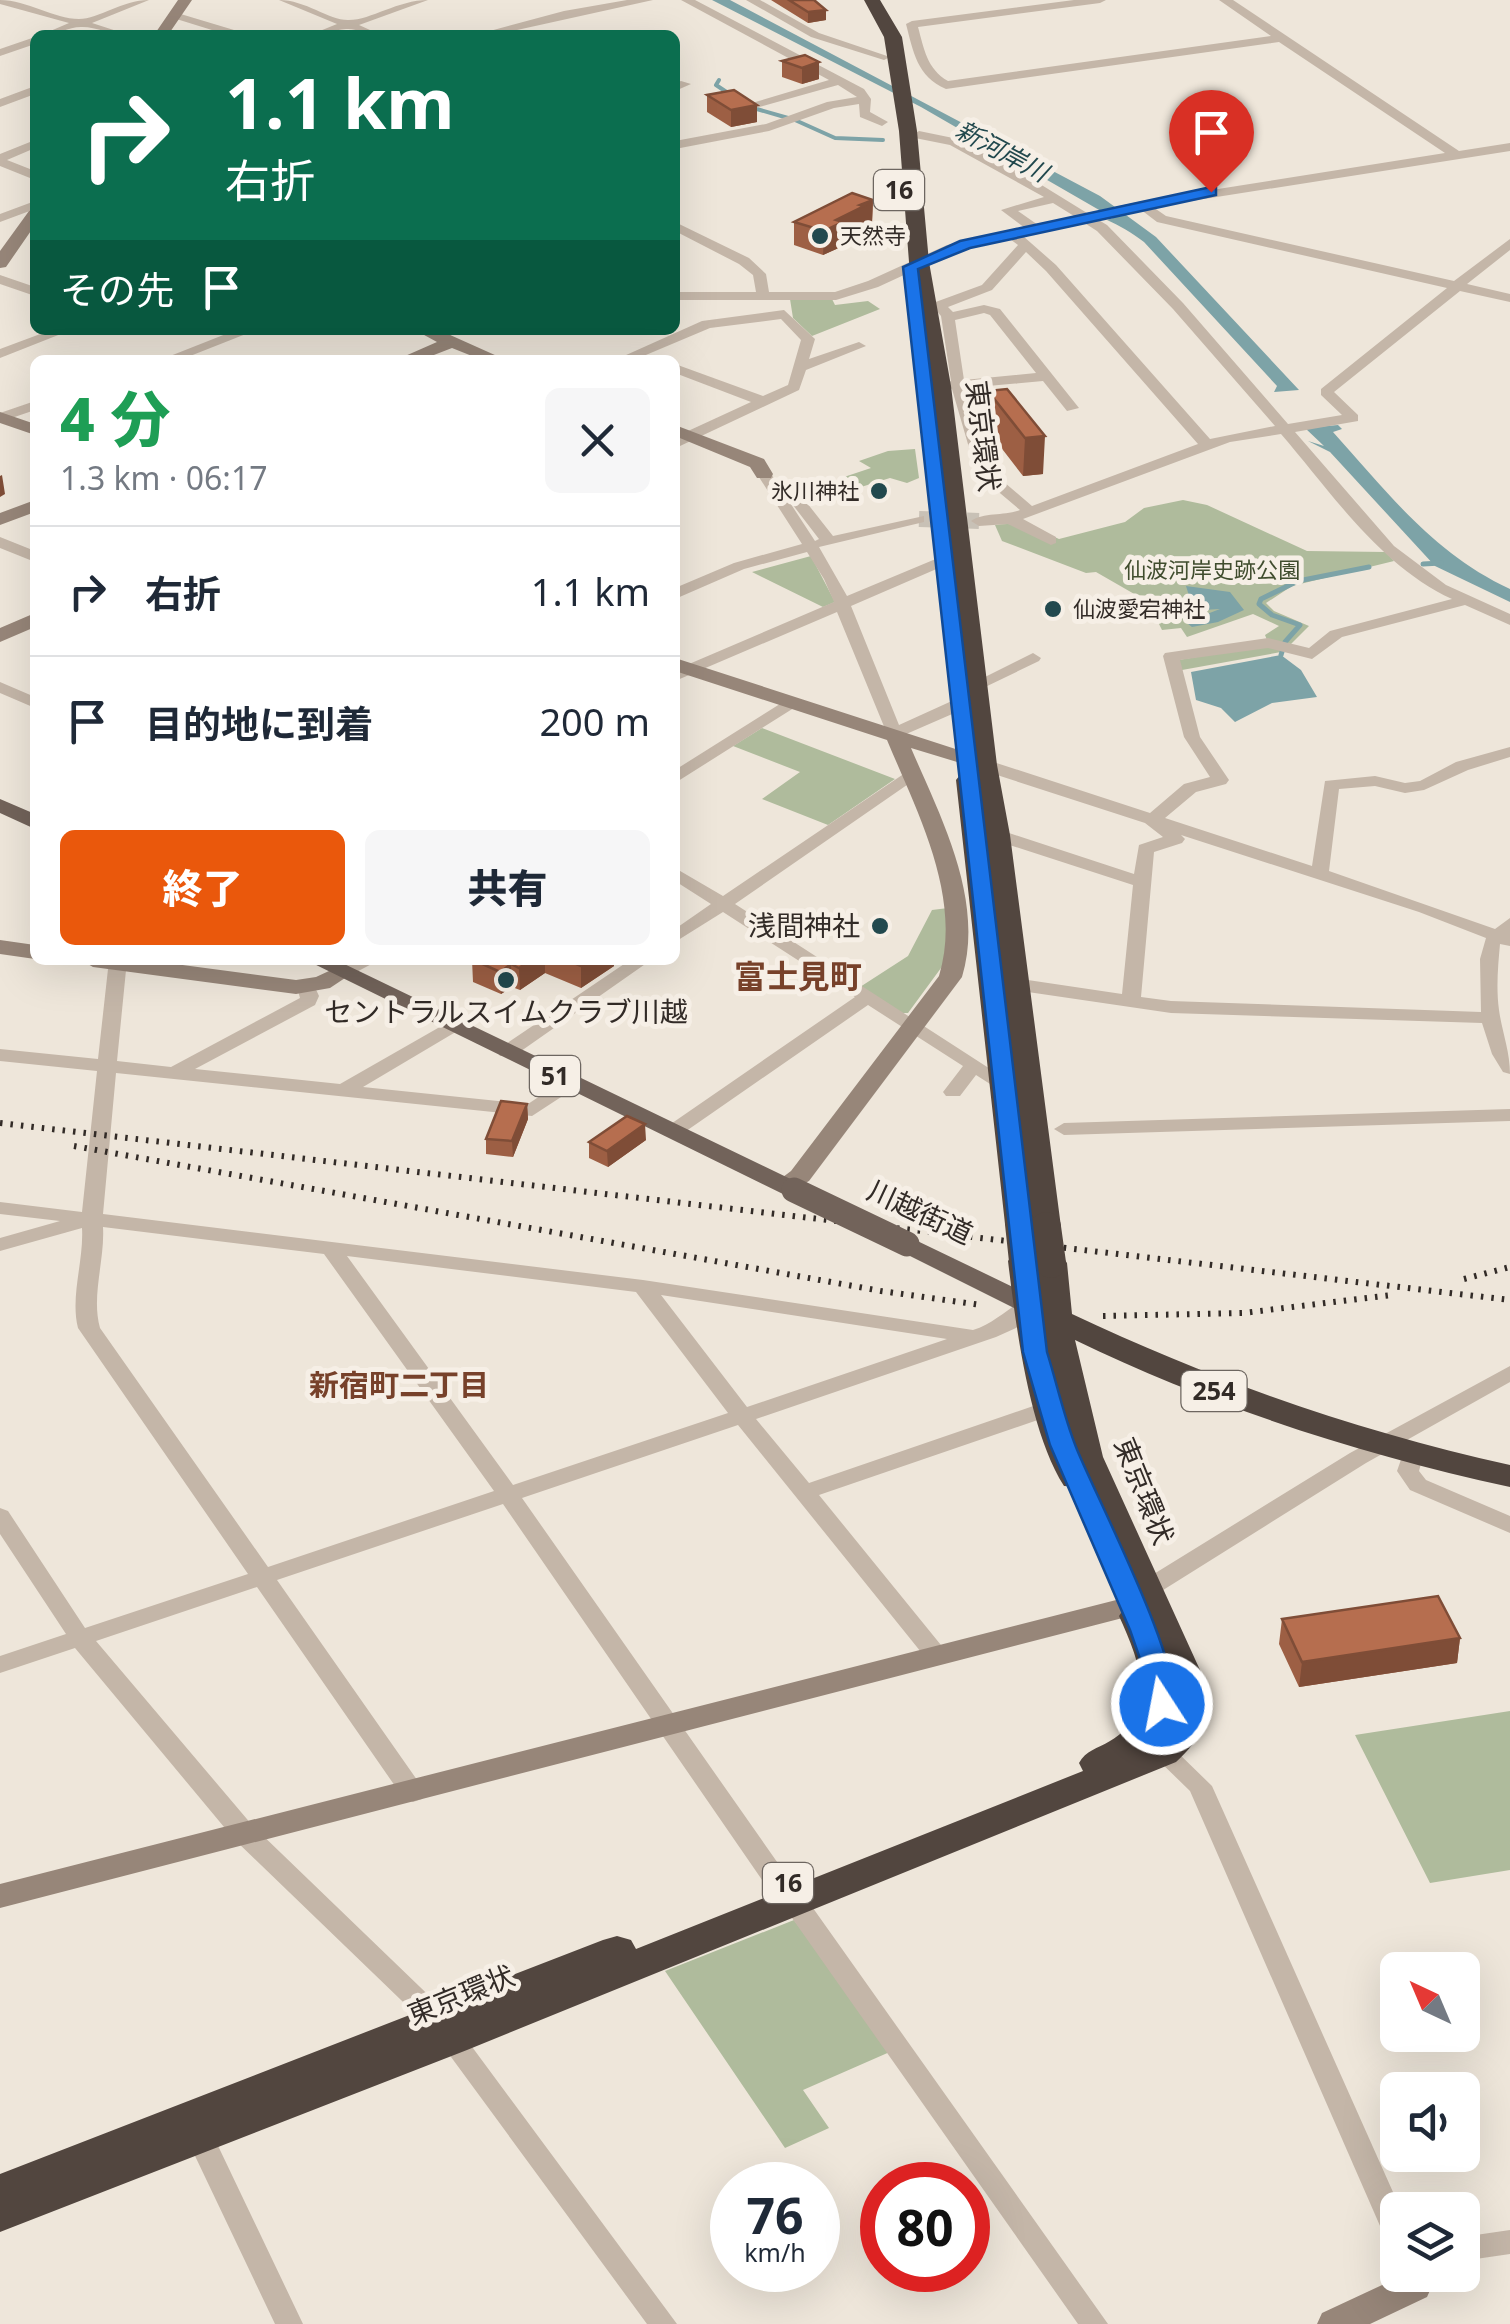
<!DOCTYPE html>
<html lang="ja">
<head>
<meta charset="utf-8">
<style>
	body { margin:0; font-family:"Noto Sans","Noto Sans JP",sans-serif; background:#f6f6f7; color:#1f2937; height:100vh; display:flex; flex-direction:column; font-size:38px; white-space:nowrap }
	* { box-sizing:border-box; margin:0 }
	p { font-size:32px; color:#747a83 }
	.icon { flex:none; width:55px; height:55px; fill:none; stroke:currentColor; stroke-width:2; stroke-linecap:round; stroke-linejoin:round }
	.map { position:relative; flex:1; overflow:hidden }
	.sheet { position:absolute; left:30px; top:355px; width:650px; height:610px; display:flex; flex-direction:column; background:#fff; border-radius:15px; box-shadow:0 10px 40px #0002 }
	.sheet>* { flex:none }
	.banner { position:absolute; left:30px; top:30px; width:650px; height:305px; border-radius:15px; box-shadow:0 10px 40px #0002; background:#0b6e4f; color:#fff; overflow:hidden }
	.needle { width:65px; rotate:316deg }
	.controls { position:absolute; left:1380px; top:1952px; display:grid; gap:20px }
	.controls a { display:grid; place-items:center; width:100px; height:100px; border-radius:15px; background:#fff; box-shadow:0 10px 40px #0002; font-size:50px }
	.speed { position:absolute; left:710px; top:2162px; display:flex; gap:20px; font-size:50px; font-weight:700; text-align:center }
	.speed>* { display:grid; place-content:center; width:130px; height:130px; border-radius:50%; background:#fff; box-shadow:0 10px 40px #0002; line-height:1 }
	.speed small { font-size:25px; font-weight:400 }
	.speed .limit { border:15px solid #d22; background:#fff; color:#111 }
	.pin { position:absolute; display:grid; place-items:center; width:85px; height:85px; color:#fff; margin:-102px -42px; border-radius:50% 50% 50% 0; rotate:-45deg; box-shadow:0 0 10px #0007 }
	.pin .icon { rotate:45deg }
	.me { position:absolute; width:110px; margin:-55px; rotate:349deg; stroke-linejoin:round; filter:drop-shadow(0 0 8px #0008) }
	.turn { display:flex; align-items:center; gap:35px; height:210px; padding:0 30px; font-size:45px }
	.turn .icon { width:130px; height:130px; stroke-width:2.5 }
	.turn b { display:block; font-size:70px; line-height:85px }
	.then { display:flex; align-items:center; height:95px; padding:0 30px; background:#0003; gap:20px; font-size:38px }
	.round { display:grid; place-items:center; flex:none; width:105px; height:105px; border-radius:15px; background:#f6f6f7 }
	.head { display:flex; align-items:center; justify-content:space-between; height:170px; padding:0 30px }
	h1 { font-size:60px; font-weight:800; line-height:75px; color:#1e9e55 }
	.primary-button { display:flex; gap:20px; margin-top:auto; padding:20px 30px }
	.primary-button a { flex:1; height:115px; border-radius:15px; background:#ea580c; color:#fff; font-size:40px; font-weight:800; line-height:115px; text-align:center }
	.primary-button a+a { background:#f6f6f7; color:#1f2937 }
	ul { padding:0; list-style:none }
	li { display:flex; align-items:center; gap:30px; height:130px; padding:0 30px; border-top:2px solid #e0e1e3 }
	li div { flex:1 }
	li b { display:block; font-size:38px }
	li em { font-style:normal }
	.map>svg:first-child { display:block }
</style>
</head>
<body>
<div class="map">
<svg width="1510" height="2324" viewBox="0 0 1510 2324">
	<rect width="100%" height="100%" fill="#eee6da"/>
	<path fill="#afbb9c" d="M831,297L835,305L868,301L880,309L812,336L793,318L790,299Z
		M915,449L919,478L907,483L890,478L861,487L844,477L871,468L859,461L888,451Z
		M1183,500L1207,505L1307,551L1386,552L1394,561L1292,586L1266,603L1274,611L1309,626L1291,644L1267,640L1265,635L1279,626L1253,614L1187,637L1181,628L1162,630L1158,622L1161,597L1136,595L1096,572L1086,573L1002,541L995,525C1018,521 1038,529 1059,539L1125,522L1144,508Z
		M811,556L835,602L823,607L752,572Z
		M1266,646L1280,647L1281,652L1182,670L1178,660Z
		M762,728L895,779L828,825L762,799L800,772L733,746Z
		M948,908L952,953L908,1013H900L860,987L908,956L932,910Z
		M1510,1711V1870L1430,1883L1355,1735Z
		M794,1920L892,2051L803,2090L829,2128L785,2148L665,1971Z"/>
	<path fill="#7da3a7" d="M712,0H730L1100,196L1156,237L1299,390L1274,392L1277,386L1144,242C1131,232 1120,226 1107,220L1113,218L921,107Z
		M1338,425L1342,429L1333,432C1389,494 1433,553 1510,589V602L1435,566L1330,452L1308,441L1324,446L1305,428Z
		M1186,586L1230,592L1244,610L1218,622L1192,627L1183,620V614H1207L1220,609L1203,610L1191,602Z
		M1281,655L1301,670L1317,697L1272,703L1235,722L1221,708L1196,700L1191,672Z"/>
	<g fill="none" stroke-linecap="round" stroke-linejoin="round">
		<path stroke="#7da3a7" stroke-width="4" d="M719,80L716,85L731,95
			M750,107L788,118
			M795,120L835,138L883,140"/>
		<path stroke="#7da3a7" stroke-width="5" d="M1423,564L1441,563
			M1281,655L1285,642L1300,625L1272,615L1259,604L1261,599L1298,581L1369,567"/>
		<path stroke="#c8c1b6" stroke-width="16" stroke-dasharray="16 8" stroke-linecap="butt" d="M919,519L979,521"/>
		<path fill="#c4b6a8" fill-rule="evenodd" d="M0,0C27,0 54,19 79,19C99,19 122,0 149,0L92,23L129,35C112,35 93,26 81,27C68,27 58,35 41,35L69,23L0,4Z
			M279,0C306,0 330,21 349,20C371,20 398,0 428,0L359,25L381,35C369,35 356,28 346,29C334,30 323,35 310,35L337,24Z
			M627,0H653L495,35H475L564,11Z
			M681,0H695L864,89L871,99L870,112L888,122L882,126L860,117L859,104L834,108L769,131L675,149V141L766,124L827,102L857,97L838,85L752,109V103L829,80Z
			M746,0H760L819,33L890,57L884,60L811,37Z
			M1074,0H1106L1100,3L918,27C924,49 927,69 948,81L1271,36L1219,0H1233L1459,151L1510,143V151L1153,207L1166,216L1454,281L1510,239V250L1467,284L1510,294V302L1460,291L1334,392L1358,415V421L1295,432L1394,546L1446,585L1510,614V625L1465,605L1342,637L1312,659L1268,648L1180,660L1200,737L1229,780L1226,784L1196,792L1165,818L1312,866L1325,781L1375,776L1405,783L1420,781L1456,762L1510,747V757L1468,770L1424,790L1405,793L1375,786L1339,789L1329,871L1495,929L1510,918V946L1500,944C1498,966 1496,988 1499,1010C1502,1032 1510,1051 1510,1074L1503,1072L1492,1054L1482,1023L1171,1013L1014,990L1005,984L1014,978L1122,994L1133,885L991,839L988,835L991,831H1003L1134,874L1139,845L1163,837L1145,823L966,765V757H978L1150,813L1184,784L1210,777L1184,737L1163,656L1165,653L1268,638L1309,648L1330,631L1452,599C1380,566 1331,492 1281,434L1230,442L1023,519L1056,537V543L1051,545L1008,524L979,526L971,521C984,512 1005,516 1020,510L988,483L972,458L952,389L945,385L951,381L941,316L936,310L929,311L922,307L982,285L1018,245L1010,239L956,251L878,287L836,300H675V292H756L753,275L739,264L675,231V222L749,258L766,274L769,292H835L868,281L947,245L1025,228L1001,210L1044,197L950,145L915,138L913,135L919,131L958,139L1009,165L1087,213L1142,201L1445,153L1279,42L946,89C917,77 913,51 906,24L912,21ZM1053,203L1074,216L1038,225L1018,211ZM1140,209L1157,222L1447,288L1321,389V395L1342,415L1288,424L1183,303L1107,225L1097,219ZM1083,222L1097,231L1173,309L1275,426L1210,439L1056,265L1023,236ZM1026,252L1046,271L1198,444L1032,506L998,477L987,458L966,388L1043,381L1067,411L1079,408L1000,309L984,305L953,312L948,307L992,290ZM984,313L990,315L1036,373L964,380L955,320ZM1181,835L1419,912L1486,938L1480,959L1481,1012L1171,1001L1141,997L1154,852L1182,843L1185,839Z
			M174,12L244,33L246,35H228L170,17L168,15Z
			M35,37V44L0,56V49Z
			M681,81L691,84L675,91V83Z
			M35,86V94L0,107V99Z
			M35,140V148L7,160L35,171V180L0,166V154Z
			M35,201V209L0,222V214Z
			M0,275L35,287V296L0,284Z
			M784,310L815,339L809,359L859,342L866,346L806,370L799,390L680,446L675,447V437L751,402L675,373V364L763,396L788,385L801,340L781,319L710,328L634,360H615L702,321Z
			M51,330H71L0,358V349Z
			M236,330H256L180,360H160Z
			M35,401V410L0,422V413Z
			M764,470L769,471L780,487L792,484L833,536L924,516V522L819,547L847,596L938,558H948V564L851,606L899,725L954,700H966V708L904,735L902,741H890L837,612L675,681V670L834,602L824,579L807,552L744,569L675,599V588L734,563L802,544L757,474ZM783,492L819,539L815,541Z
			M0,537L35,551V562L0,548Z
			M1033,653L1041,658L1039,661L981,689L975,691L967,686Z
			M0,682L35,697V708L0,693Z
			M791,697L799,702L797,706L675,783V770Z
			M911,769L917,770V778L735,904L1015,1085L1012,1089H998L976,1075L960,1096H946L943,1092L963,1066L868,1005L679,1136H665L662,1132L665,1128L855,997L723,912L675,942V929L711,904L675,881V868L723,896Z
			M109,960H127L117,1061L171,1067L300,998L297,987L306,981L313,983L319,996L315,1005L195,1069L340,1084L452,1020L459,1022L461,1026L459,1030L363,1087L528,1104L564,1080L571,1078L581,1084L532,1116L116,1073L103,1214L643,1280L973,1330C996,1323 1010,1305 1029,1298L1040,1305L1016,1328L996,1337L756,1419L809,1483L1042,1403H1058L1061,1408L1058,1413L819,1495L945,1650L949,1656L945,1662H929L738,1425L522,1498L789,1879L793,1886L789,1893L780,1896L771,1893L503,1504L277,1580L422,1787L425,1793L422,1799L413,1802L404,1799L257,1587L96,1641L252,1825L447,2013L677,2324H647L429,2027L234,1839L75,1648L0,1673V1656L66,1634L0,1534V1508L8,1511L85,1628L248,1574L78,1328C70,1296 84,1261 82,1228L0,1251V1238L60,1221L0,1214V1202L82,1212L97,1071L0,1061V1049L98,1059ZM103,1227L324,1254L494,1491L268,1567L100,1328C91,1296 105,1260 103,1227ZM347,1256L636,1292L728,1413L513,1485ZM661,1295L947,1339L747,1407Z
			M354,960H379L349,976H335L333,972Z
			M630,960H651L514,1056H500L497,1052L500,1048Z
			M1510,1109V1121L1064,1135L1054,1129L1064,1123Z
			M1510,1366V1382L1366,1463L1152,1597H1136L1132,1591L1136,1585L1350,1453Z
			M1412,1449L1420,1451L1423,1456L1419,1471L1426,1480L1510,1516V1533L1410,1490L1397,1471L1404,1451Z
			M1163,1744L1172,1747L1212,1786L1401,2210H1398V2246L1388,2243L1384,2235L1190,1791L1151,1753L1154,1747Z
			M794,1891L803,1894L1108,2324H1078L785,1908L781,1901L785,1894Z
			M200,2126L210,2129L303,2324H275L186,2137L190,2129Z
			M1510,2230V2254L1462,2261V2237Z"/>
		<path fill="#978679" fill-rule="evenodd" d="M178,0H192L168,35H154Z
			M35,209V225L6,267L0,268V251L29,211Z
			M415,330H439L506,360H482L452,348L421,360H396L437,342Z
			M0,412L35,424V435L0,423Z
			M675,425L764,459L773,474L771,478H757L750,467L675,436Z
			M35,500V512L0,525V513Z
			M35,613V627L0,642V628Z
			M675,658L974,755L978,759L967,765L911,748C941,818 985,900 962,977L809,1181L784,1194L771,1186L791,1171L939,976C963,897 917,812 887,740L675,671Z
			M0,940L35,945V959L0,954Z
			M81,960H145L296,980L316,977L342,965L354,972L330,988L296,994L93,967Z
			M1132,1596L1142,1599L1147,1606L1142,1613L0,1908V1884Z
			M1398,2268V2275H1430L1432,2286L1427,2297L1370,2324H1317L1322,2313L1395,2279Z"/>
		<path fill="#72635a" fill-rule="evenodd" d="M0,799L35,814V829L0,813Z
			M306,960H336L803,1185L807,1190L803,1195H785Z
			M907,1236L1038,1299L1042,1305L1029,1313L1020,1311L898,1250L894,1244Z"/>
		<path fill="#52463f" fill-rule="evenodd" d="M864,0H880L902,37L917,131L929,262L951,386L997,765L1010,835L1061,1227L1057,1234L1046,1236L1032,1229L1020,1233L1009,1231L1005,1224L956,780L960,775L973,773L929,386L909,262L899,131L884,37Z
			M1024,1252L1038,1259L1051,1253L1062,1256L1067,1263L1072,1314C1214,1381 1357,1431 1510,1465V1487C1359,1454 1214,1407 1075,1340L1103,1457L1210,1692C1213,1722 1197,1742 1176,1762L467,2050L0,2232V2174L603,1940L617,1936L631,1940L636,1949L1083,1771L1079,1763C1086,1750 1097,1749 1110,1741C1160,1711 1139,1660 1119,1616L1125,1607L1135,1604L1083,1487L1064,1486C1029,1431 1016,1326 1008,1261L1013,1254Z"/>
		<path stroke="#322b27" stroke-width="6" stroke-dasharray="2.5 8" stroke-linecap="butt" d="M0,1123L1510,1300
			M74,1146L881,1291L981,1305
			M1464,1279L1510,1267
			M1103,1316L1243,1313L1392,1295"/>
		<path stroke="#72635a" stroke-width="25" d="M794,1190L907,1244"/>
		<path stroke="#52463f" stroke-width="30" d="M1020,1224L1024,1261
			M1046,1227L1051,1263"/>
	</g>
	<path fill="#9d5f44" d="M771,0H814L826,20L808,23Z
		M805,55L819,79L802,84L782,77V61Z
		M707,95L757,122L731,127L707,112Z
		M873,200L872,223L863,227V230L843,240V246L823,255L794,245V222Z
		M1007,389L1043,474L1023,476L986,428L988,391Z
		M472,960H614V966L581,988L545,973L520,990L512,987L501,994L473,982Z
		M527,1104L528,1119L513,1157L486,1154V1139Z
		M646,1140L608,1167L589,1158V1142Z
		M1282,1619L1460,1638L1457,1663L1299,1687L1279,1644Z"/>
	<path fill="#7f4d37" d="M826,10V20L808,23V12Z
		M819,62V79L802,84V68Z
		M757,105V122L731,127V110Z
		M873,200L872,223L863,227V230L843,240V246L823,255L824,231L836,220Z
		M1045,436L1043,474L1023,476L1025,438Z
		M2,475L5,494L0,497V476Z
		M530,960H545V973L520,990L519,968Z
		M589,960H614V966L581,988V966Z
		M511,964L512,987L501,994L500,972Z
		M527,1104L528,1119L513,1157L512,1141Z
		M645,1124L646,1140L608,1167L607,1151Z
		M1460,1638L1457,1663L1299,1687L1302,1662Z"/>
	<path fill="#b66e4f" stroke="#7f4d37" stroke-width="2.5" d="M789,0H814L826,10L808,12Z
		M805,55L819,62L802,68L782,61Z
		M734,90L757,105L731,110L707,95Z
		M852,193L873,200L860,205L864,206L836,220L843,222L824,231L794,222Z
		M1007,389L1045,436L1025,438L988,391Z
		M474,960H530L519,968L511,964L500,972Z
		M567,960H589L581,966Z
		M501,1101L527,1104L512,1141L486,1139Z
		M627,1116L645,1124L607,1151L589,1142Z
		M1438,1596L1460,1638L1302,1662L1282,1619Z"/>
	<path fill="#1a73e8" stroke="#114b97" stroke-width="2.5" d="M1211,187L1216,188V195L970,248L918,269L1047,1352C1057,1384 1064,1417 1076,1447C1093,1491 1191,1678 1171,1711H1152L1146,1676L1130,1630L1050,1445L1023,1352L903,267L960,241Z"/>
	<g fill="#22494e" stroke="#f6efe6" stroke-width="4">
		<circle cx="820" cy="236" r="10"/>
		<circle cx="879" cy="491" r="10"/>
		<circle cx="1053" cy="609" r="10"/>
		<circle cx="880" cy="926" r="10"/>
		<circle cx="506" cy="980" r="10"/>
	</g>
	<g text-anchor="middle" stroke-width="10" stroke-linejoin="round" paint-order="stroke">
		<g font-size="22" fill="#322b27" stroke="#f6efe6" text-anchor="start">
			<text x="840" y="244">天然寺</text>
			<text x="859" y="499" text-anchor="end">氷川神社</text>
			<text x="1073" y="617">仙波愛宕神社</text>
		</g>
		<g font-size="22" fill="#404d2e" stroke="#f6efe6">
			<text x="1212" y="578">仙波河岸史跡公園</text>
		</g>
		<g font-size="25" font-style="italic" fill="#22494e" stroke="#f6efe6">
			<text transform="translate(1002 151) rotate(28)" y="9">新河岸川</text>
		</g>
		<g fill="#f6efe6" stroke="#6d6660" stroke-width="2.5">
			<rect x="874" y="170" width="50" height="40" rx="8"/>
			<rect x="530" y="1056" width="50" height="40" rx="8"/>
			<rect x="1181.5" y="1371" width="65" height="40" rx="8"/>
			<rect x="763" y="1863" width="50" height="40" rx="8"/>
		</g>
		<g font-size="25" font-weight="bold" fill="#322b27">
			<text x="899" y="199">16</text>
			<text x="555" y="1085">51</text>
			<text x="1214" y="1400">254</text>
			<text x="788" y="1892">16</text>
		</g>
		<g font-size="28" fill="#322b27" stroke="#f6efe6">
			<text transform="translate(983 436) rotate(83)" y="10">東京環状</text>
			<text transform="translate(920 1212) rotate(25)" y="10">川越街道</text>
			<text transform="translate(1144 1491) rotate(68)" y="10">東京環状</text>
			<text transform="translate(461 1995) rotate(-22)" y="10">東京環状</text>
		</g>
		<g font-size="28" fill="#322b27" stroke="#f6efe6" text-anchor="end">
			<text x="860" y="936">浅間神社</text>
			<text x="506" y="1022" text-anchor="middle">セントラルスイムクラブ川越</text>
		</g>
		<g font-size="30" font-weight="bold" fill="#77412a" stroke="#f6efe6">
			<text x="399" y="1396">新宿町二丁目</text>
		</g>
		<g font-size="32" font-weight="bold" fill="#77412a" stroke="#f6efe6">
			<text x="798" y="988">富士見町</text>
		</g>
	</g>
</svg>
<div class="controls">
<a><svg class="needle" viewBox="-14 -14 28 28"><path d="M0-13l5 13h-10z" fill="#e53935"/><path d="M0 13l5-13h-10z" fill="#747a83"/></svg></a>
<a><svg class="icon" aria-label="sound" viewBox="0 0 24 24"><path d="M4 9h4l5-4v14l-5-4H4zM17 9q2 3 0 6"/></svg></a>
<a><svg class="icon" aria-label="layers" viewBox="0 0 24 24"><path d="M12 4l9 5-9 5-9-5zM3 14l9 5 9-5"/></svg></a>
</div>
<div class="speed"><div>76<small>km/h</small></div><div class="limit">80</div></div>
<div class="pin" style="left:1211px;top:192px;background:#d93025"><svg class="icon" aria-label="arrive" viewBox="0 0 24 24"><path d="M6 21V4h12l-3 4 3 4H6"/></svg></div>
<svg class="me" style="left:1162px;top:1704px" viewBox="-20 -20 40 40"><circle r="17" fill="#1a73e8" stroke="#fff" stroke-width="3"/><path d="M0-11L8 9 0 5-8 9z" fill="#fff"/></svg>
<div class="banner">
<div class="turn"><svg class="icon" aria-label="right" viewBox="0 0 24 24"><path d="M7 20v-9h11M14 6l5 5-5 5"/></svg><div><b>1.1 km</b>右折</div></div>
<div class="then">その先<svg class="icon" aria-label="arrive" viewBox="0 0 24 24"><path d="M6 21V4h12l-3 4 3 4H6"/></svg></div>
</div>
<section class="sheet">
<div class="head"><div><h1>4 分</h1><p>1.3 km · 06:17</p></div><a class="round"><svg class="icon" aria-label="close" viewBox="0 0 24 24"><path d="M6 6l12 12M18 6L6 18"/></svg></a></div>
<ul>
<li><svg class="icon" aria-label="right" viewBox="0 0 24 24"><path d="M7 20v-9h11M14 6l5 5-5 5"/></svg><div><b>右折</b></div><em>1.1 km</em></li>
<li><svg class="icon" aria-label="arrive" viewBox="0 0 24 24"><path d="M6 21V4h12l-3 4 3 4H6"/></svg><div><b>目的地に到着</b></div><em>200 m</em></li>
</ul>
<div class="primary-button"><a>終了</a><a>共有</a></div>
</section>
</div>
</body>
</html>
